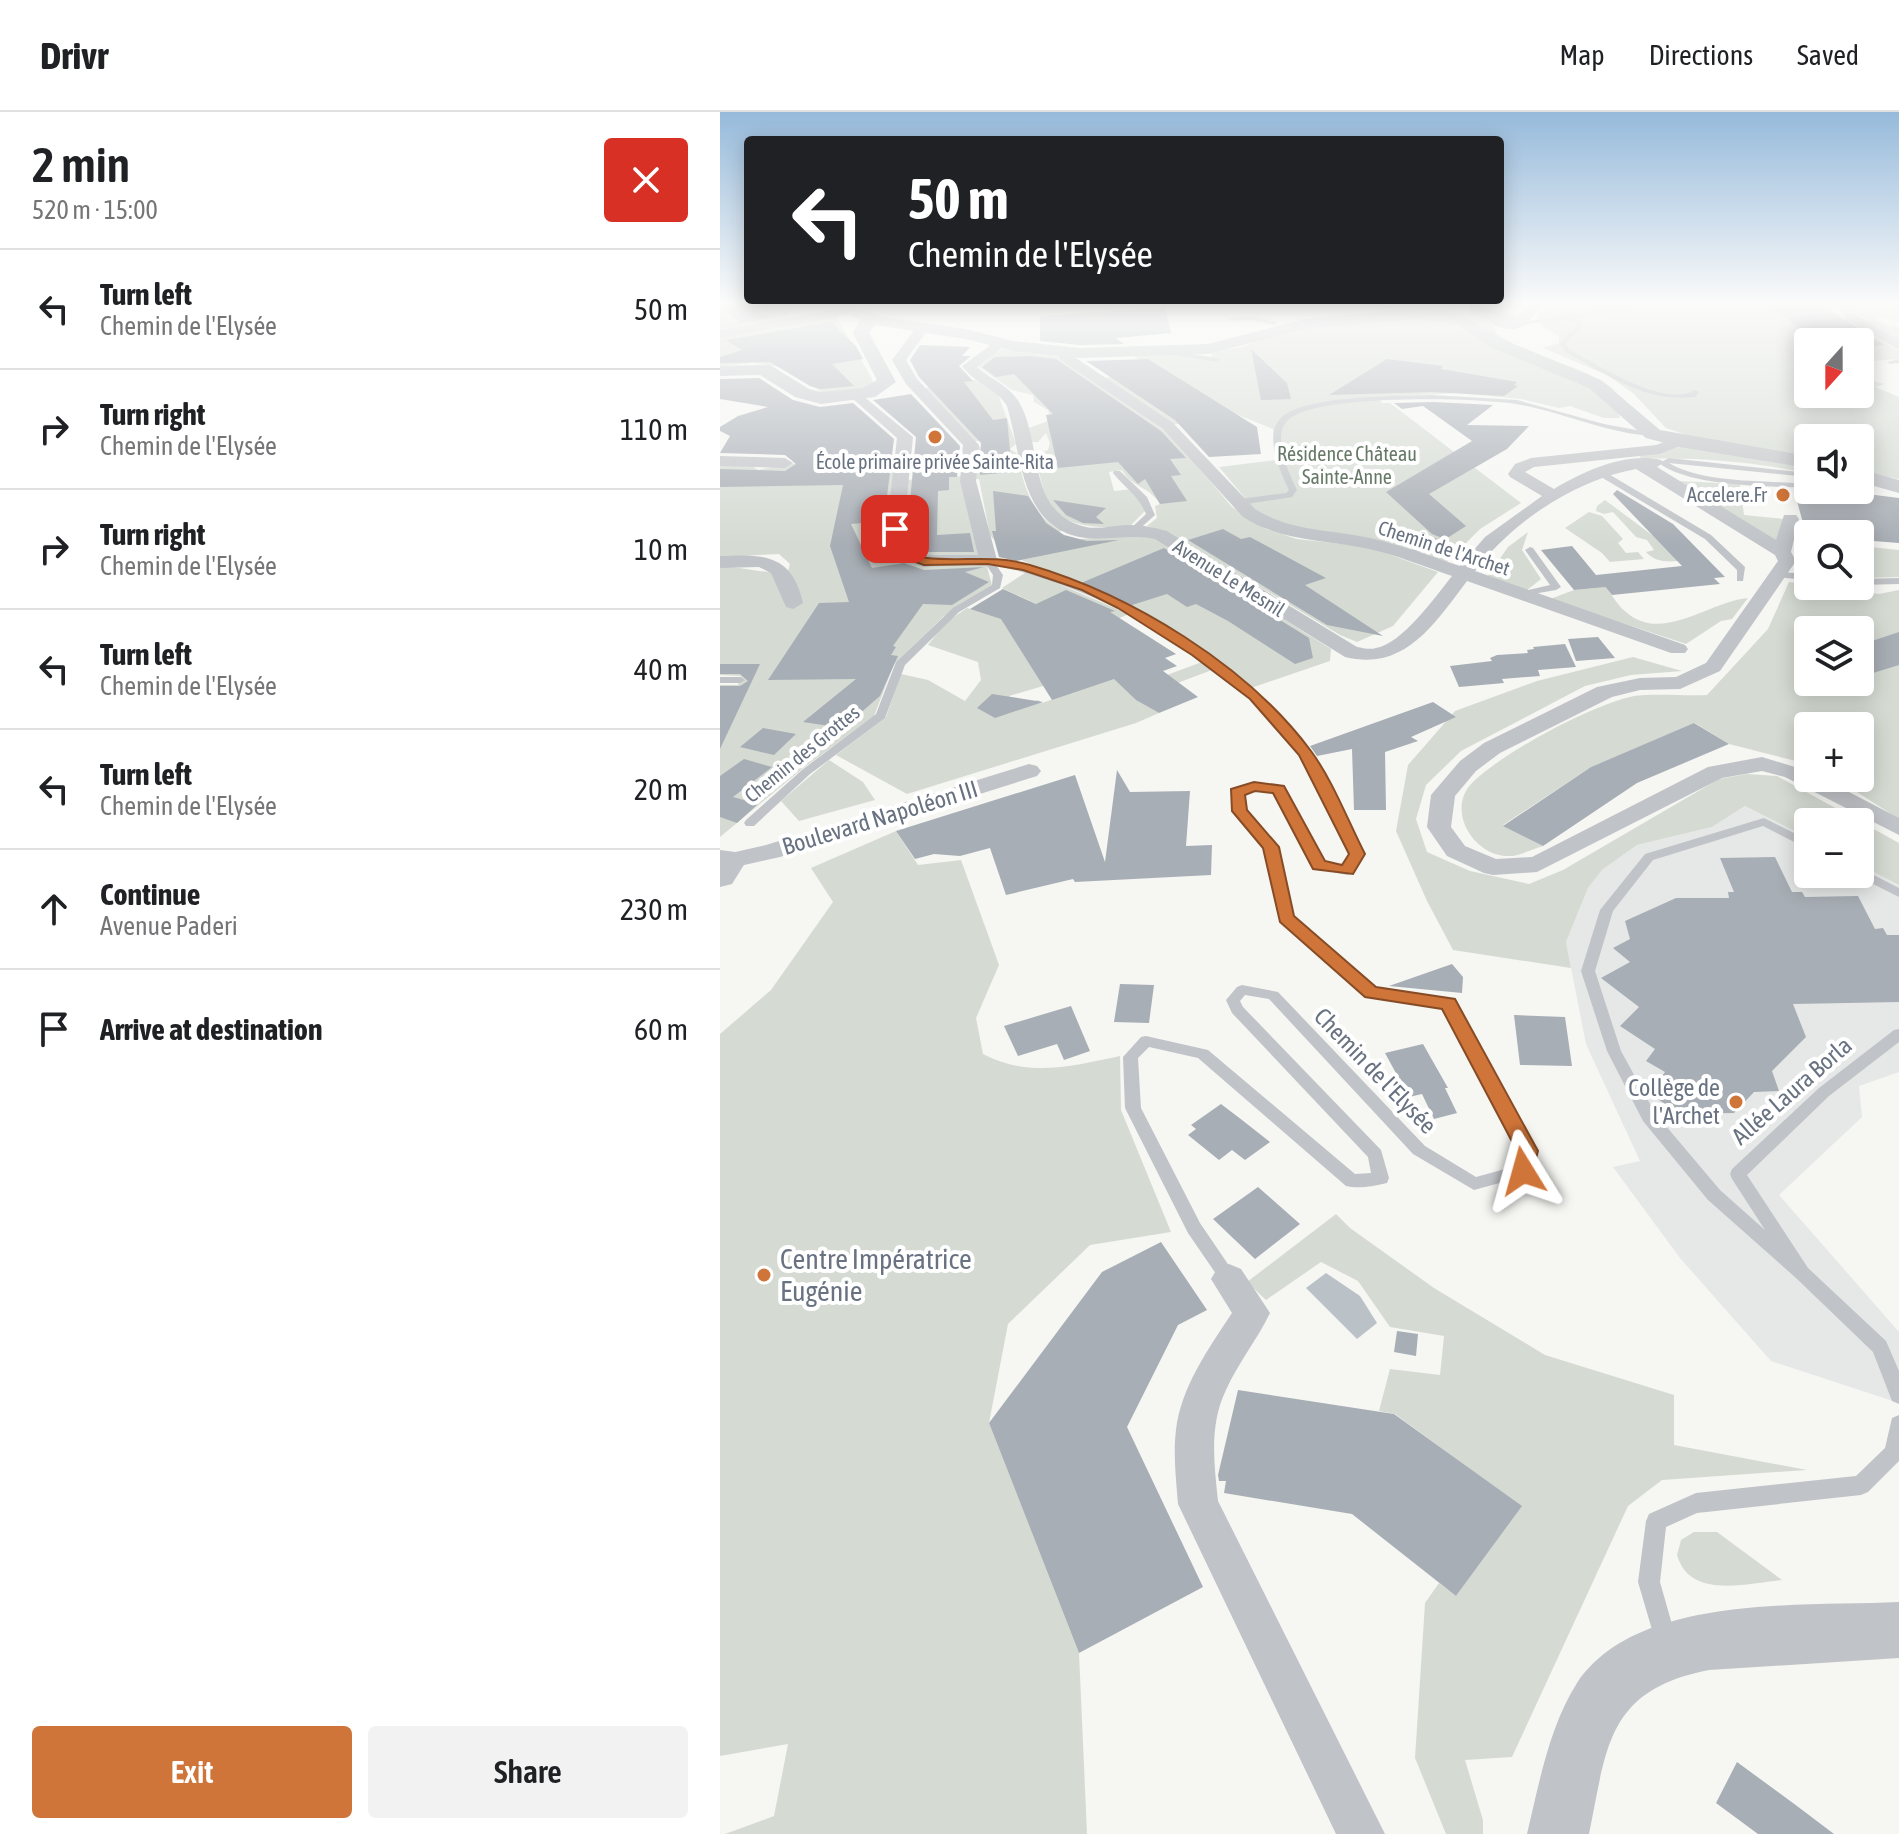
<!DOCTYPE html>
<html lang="en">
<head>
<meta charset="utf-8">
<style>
	body { margin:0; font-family:"Asap Condensed",sans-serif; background:#f2f2f2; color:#202124; height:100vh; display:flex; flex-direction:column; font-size:30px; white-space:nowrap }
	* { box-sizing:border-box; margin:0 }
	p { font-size:26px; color:#757577 }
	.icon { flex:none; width:44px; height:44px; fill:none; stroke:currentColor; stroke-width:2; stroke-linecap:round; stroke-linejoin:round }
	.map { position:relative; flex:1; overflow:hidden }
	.panel { display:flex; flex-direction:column; background:#fff; width:720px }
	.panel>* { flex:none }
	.hud { position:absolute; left:24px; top:24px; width:760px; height:168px; border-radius:8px; box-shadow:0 4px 20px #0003; background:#202124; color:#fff; overflow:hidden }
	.needle { width:52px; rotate:201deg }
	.fabs { position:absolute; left:1074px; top:216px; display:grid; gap:16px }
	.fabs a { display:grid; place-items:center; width:80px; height:80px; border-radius:8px; background:#fff; box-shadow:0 4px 20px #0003; font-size:40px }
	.pin { position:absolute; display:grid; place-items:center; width:68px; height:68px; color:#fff; margin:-34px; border-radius:16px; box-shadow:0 4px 12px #0006 }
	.me { position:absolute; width:88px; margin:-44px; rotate:352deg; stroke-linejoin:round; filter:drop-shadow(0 0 6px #0008) }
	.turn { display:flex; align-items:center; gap:28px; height:168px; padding:0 32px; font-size:36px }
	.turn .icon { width:104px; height:104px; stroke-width:2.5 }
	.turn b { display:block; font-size:56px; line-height:68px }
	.round { display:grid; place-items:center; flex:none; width:84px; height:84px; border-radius:8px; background:#f2f2f2 }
	.head { display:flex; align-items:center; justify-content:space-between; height:136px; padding:0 32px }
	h1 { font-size:48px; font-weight:600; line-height:60px }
	.action { display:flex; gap:16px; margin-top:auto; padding:16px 32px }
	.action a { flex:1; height:92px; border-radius:8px; background:#d07539; color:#fff; font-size:32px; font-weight:600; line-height:92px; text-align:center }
	.action a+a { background:#f2f2f2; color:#202124 }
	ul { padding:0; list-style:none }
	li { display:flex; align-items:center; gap:24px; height:120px; padding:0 32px; border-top:2px solid #e0e0e0 }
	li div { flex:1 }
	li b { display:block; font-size:30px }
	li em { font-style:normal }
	header { display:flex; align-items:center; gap:48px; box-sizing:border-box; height:112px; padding:0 40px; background:#fff; border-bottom:2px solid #e0e0e0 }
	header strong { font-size:38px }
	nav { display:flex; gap:44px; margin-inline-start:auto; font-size:28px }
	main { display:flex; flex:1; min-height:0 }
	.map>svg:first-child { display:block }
</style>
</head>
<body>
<header>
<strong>Drivr</strong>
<nav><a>Map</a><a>Directions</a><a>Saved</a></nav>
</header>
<main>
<section class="panel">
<div class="head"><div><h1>2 min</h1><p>520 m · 15:00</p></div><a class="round" style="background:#d93025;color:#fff"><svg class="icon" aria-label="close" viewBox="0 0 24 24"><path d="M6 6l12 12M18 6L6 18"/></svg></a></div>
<ul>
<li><svg class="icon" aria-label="left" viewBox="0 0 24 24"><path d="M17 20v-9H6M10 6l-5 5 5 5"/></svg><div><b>Turn left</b><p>Chemin de l'Elysée</p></div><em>50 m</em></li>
<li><svg class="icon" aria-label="right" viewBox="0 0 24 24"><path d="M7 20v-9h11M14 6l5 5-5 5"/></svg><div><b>Turn right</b><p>Chemin de l'Elysée</p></div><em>110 m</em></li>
<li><svg class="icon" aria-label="right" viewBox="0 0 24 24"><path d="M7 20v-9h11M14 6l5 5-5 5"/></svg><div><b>Turn right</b><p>Chemin de l'Elysée</p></div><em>10 m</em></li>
<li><svg class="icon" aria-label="left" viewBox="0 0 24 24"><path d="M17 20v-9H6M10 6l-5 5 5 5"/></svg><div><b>Turn left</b><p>Chemin de l'Elysée</p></div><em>40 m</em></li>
<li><svg class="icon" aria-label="left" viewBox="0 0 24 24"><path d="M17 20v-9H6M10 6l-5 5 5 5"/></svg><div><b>Turn left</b><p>Chemin de l'Elysée</p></div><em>20 m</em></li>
<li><svg class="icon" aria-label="ahead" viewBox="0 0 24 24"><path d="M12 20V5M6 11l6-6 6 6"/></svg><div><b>Continue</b><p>Avenue Paderi</p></div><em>230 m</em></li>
<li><svg class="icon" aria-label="arrive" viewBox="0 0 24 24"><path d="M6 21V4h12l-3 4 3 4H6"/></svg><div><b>Arrive at destination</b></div><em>60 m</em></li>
</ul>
<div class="action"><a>Exit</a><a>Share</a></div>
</section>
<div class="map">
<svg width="1179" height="1722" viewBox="0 0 1179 1722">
	<rect width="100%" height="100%" fill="#f6f6f3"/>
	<path fill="#e6e8e7" d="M1025,694L1088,726V762H1140V753L1179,773V960L1139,974L1142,1005L1059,1083L1179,1220V1291L1051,1249L960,1146L893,1055L920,1049L866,932L846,830L868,776L882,758L917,733L992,715Z"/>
	<path fill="#d5dbd3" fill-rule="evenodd" d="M0,193H51L68,198V206L0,219Z
		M826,193H1109L1113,200L1179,239V247L1140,250V230H1088V282H1140V266L1165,272L1155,275L1179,285V367L1140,359V326H1088V346L973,325L946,316L914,282L889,264L823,236L839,231V224L822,214V208L816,206Z
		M1133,193H1179V209L1158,206L1156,209L1179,215V229L1131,198Z
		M705,195L755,202L774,214L776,221C812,247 861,251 898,280L781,231L735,204L544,219L593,206Z
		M116,204L152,267L153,271L144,277L103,281L61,255L33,251L0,254V223Z
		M676,205L738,210L868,272L898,300L900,306H884L850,294L839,296L801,287L738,281L658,285L662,291H670L801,391L760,417L727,450L589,422L540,404L499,355L556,348L553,317L511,300L452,313L385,266L440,255L437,252L426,254L413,243H454L497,248L491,244L492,240L522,235L570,216Z
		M280,237L340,244L451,323L512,395L546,417L577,427L649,435L718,460L673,514L637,530L620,523L450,421L427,414L437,406L435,394L440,392C429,374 411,375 402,358L389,360L394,379L414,377L426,398L409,415C346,417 325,409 316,342L328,338L330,331L326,321L318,330H312L309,316L331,308L328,298L314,290L313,283L292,278L258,254Z
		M255,268L277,279L296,332L290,337L298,342C302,372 313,406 342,419L329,422L335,430L397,423L435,426L611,537L610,549L531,576L418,499L395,488L409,482L387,484L301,448L315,445L286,441L270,423L259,367H253L257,335L275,333L269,329H255L204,276Z
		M966,334L1088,354V361C1032,350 978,345 921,347L919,342Z
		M175,346L166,426L184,446L266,451L272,473L224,504L174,552L154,604L82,657L0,725V573H18L21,564L0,563V455C25,454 43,463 68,459L70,452L59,442L0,445V352H29L38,358L67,352Z
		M244,364L264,445C237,446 205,451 181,434L184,368Z
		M957,369L1020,372L1024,403L1064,407L1057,432Z
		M885,388L932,423L962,421L979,446C961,448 939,455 926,440L934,438L927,428L916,425L893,400L884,402L876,399L877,394Z
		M869,400L882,404L903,427L898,431L906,441L918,440L924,447L890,450L882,441L845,416Z
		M808,420L802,438L821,467L806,479L765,468L788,435Z
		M1140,434L1179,438V465L1140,466Z
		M308,459L409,502L350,527L420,573L482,550L492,558L415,587L439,601L416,611L187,682L116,643L166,605L181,562L208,568L245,589L261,568L258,550L208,533L225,511L247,496L313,516L340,503L282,476ZM340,569L353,580L322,591L318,588L299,593L289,584Z
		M1069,470L1159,482L1179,478V707L1115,666H1140V614H1088V652L1009,632L975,611L871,655L783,713L823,734C812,737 798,745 787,744C753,743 725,697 753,670C784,640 871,593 914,584C930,581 967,584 987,583L1048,517ZM1088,518H1140V570H1088Z
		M886,475C892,483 898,494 906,500C942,532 990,489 1028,486L1012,507L1001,509L966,532L830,487L854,478Z
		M913,545L962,559L911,563L865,574L741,639L706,673L696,707L707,740L750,759L809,772L843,758L999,667L1027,662L1057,664L1179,731V773L1140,753V710H1088V726L1025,694L992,715L917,733L882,758L868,776L846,830L851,856L733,838L707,789L676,719L688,653L735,599L817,569Z
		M109,648L143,670L155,688L79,709L61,689Z
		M176,719L198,753L241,748L279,853L256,906L263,942C309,966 352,954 400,944L401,998L451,1120L370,1133L288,1212L269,1311L359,1541L367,1722H5L54,1704L68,1632L0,1644V922L51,878L113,790L91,756Z
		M616,1102L630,1116L714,1176L825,1243L954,1283V1333L1087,1358L942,1368L908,1394L792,1645L745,1648L763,1708V1722H726L695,1646L705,1491L719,1471L736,1484L801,1394L675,1302L659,1299L670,1257L720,1263L724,1224L670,1215L638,1169L601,1150L546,1188L527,1170Z
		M974,1420H997L1062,1468C1027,1471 970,1488 957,1443L961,1428Z"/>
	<path fill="#bbc2c7" d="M606,1161L640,1184L657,1211L637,1227L586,1176Z"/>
	<path fill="#a8aeb5" d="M0,193H30L50,205H56L0,215L20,210L0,196Z
		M1046,193H1102L1164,233L1140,235V230H1099Z
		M445,196L451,221L396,226L404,232L360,233L320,229V204Z
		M111,210L136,234L143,247L112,252L134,274L101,277L90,274L50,250L0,251V245L22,238L6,228Z
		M200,233L250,235L242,244H251L239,254L253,269L244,270L273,308L287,306L292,360L260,363L261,331L199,265L190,248Z
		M531,237L567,271L571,287L541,288Z
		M310,244L336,247L441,319L466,346L450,347L461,363L451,364L467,389L440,392L425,367L418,372L398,350L338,356L326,303L333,302L294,262L276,265L262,255L275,245Z
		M428,247L537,315L541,342L489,345L455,308L366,249Z
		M667,247L723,254L721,257L797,270L794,273L798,274L784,284L712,280L609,283Z
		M39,266L73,288L100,295L133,291L174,327L164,409L131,412L152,456L184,451L204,458L264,455L245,460L269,470L232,493L203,492L173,534L176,535L171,543L178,544L160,584L123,616L83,610L136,567L48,568L99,491L129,490L110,434L123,373L0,375V357L65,359L76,352L65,343L0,341L10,324L0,319V315L18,304L48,295L0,287V267Z
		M191,282L240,334L237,365H229V378L218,379L217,423L250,421L254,440H206L186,433L196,325L153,288Z
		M714,290L773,293L747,313L809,314L787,337L709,382L746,414L721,430L722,426L712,422L666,380L752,329L703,294L682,297L674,291Z
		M897,378L953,412L1005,465L994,466L1000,472L892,483L876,463L962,454L893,382Z
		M1074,378H1115L1179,386V431L1140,428V422H1086Z
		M273,379L308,384L326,411L344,423L367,429L399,428L296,449L279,445L272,419H276Z
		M333,388L386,396L376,405L384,412L363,411L346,403Z
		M503,417L521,427L530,425L606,466L585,473L663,524L607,513L468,428Z
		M852,434L886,475L854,478L821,438Z
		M444,436L589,526L593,546L575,552L508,509L476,492L467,495L447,482L412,493L361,471Z
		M283,477L316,492L346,478L395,499L390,500L456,542L445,546L457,554L443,559L478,585L439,601L416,588L394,567L332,588L281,507L250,497Z
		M1179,520V553L1140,565V533Z
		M878,525L895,546L856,549L848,527Z
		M845,532L856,555L818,558L820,564L782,567L784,571L739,575L730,554L772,549L770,546L777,543L808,541L807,538L814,537L813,535Z
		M0,552H40L0,637V574H20L28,569L20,562H0Z
		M272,582L323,590L275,606L257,596Z
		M713,590L736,605L691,625L698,629L665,640L666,698H634L632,637L597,644L590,634Z
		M974,611L1009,632L917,671L823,734L783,714L871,655Z
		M43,616L76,622L54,643L20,635Z
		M24,647L52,655L13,685L38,692L17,711L0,705V664Z
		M397,658L410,680L470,679L466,734L492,733L491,763L355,770L353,767L286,783L270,736L240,744L214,742L195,747L176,719L355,663L385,750Z
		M1055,745L1072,780H1082L1085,785L1138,784L1155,817L1163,816L1167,823H1179V890L1073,892L1086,925L1052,959L1059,979L1034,980L1014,1001L962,1002L929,982L945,960L926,949L935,937L900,914L919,895L881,866L910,850L893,836L910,827L905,809L956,786H1009L1008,780H1014L1000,746Z
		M732,852L743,865L742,881L669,874Z
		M400,872L434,873L429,911L394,910Z
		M351,894L370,939L344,948L337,932L298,944L284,914Z
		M794,903L845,905L852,954L800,953Z
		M703,932L728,976H725L737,1001L714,1007L702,982L689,985L665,941Z
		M501,992L522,1008L550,1030L525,1048L512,1038L499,1048L468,1023L476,1017L471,1013Z
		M538,1075L580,1112L535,1147L493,1107Z
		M441,1130L487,1198L458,1213L407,1315L483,1475L359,1541L269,1311L382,1160Z
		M677,1219L698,1222L696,1244L674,1240Z
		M518,1278L674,1302L802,1394L736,1484L632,1402L504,1381L506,1369H499L498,1363Z
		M1017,1650L1077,1694L1114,1722H1038L996,1691Z"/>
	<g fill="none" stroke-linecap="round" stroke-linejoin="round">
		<path fill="#c0c3c7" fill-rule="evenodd" d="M775,193H781L791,207H787Z
			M908,193H921L853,207L861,209L863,216L850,226L846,232L850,238C879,253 944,297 975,278L979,280L976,285C924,291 889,263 845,240L840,232L845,224L857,215L856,211L843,208L799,213L796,211Z
			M531,204L556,210L557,211L554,213L531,208L510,209L507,207Z
			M439,237L497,246L500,248L497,250L437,240Z
			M1179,247V251L1170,252L1167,250Z
			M712,283L797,288L884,312L937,322L933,324C885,321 843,300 796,292C757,286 594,281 567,309C552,324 569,362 577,378L572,385L520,393L516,390L520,387L566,381L569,378C560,359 544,325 560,307C581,283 680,284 712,283Z
			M949,346L1088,361V365L949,351C984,372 1047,368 1088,372V376C1049,374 970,375 939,351Z
			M876,358H882L991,423L1025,455L1023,469H1017V458L985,427L876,362Z
			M394,359H400L427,385L435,403L416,420L409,418L426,402C419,384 405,376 393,361Z
			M712,425L719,427L689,446L681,444Z
			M810,435L813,436L841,475L836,478L796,485V481L830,473L805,438Z
			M268,445C370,470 464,513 541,586C561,605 582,626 597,649C616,678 628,711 643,742L632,762L627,763L594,756L555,680L535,678L523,682L526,698L557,735L572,804L655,877L734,889L816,1039L809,1063L754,1078L693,1042L549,887L525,883L520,889L523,895L661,1038L669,1066L667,1071C655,1074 638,1077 626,1074L478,946L429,935L418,946L421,996L480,1111L518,1167L515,1172L509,1174L503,1172L468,1121L405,996L403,945L421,925L426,924L488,938L635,1062L651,1061L648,1045L512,901L506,888L517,875L522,873L558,880L705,1034L756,1065L796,1054L800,1039L724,896L646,884L561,809L545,736L514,699L511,680L534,670L563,674L604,750L623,754L631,742C616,711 604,678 585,649C571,627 551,607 532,589C460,521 371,476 276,453L283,463L280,476L239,500L185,553L165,606L90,662L34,714H26L24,711L26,708L82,658L156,602L176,550L233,496L272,473L273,463L263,448Z
			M1059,460L1088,462V468L1056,465L1054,463Z
			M1179,466V472L1140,473V467Z
			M0,565H20L25,568L20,571H0Z
			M1044,706L1088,728V737L1043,714L933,748L893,799L875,859L901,939L935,1001L1000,1078L1045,1118L1012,1067L1010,1062L1012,1057L1099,976L1174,918L1179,917V930L1109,984L1027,1063L1088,1156L1166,1229L1179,1259V1292L1172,1289L1153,1240L1076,1166L988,1088L923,1009L887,939L861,859L880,798L925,742Z
			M1140,756L1179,776V785L1135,763L1140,762Z
			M1179,1303V1349L1148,1380L1141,1383L977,1401L946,1415L940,1470L957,1530L954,1538L946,1541L938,1538L918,1470L926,1409L929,1402L976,1381L1136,1364L1165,1336L1172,1306Z"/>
		<path fill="#c0c3c7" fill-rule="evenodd" d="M810,193H823L810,208L793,212V206Z
			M1118,193H1130L1135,202L1179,228V238L1126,207Z
			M130,195L136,199L134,202L0,226V218Z
			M198,213L209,216L186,248L197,267L259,333L256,369L277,448L274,452L204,455L167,442L164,438L177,326L132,286L130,283L137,279L193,325L182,435L206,443H258L240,369L243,333L186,272L172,248Z
			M279,227L286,231L284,234L257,255C270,267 289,273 299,290C323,331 306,397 362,414C378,419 395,412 411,413C423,413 436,416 447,419L637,535C643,536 650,538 656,536C682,532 716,484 732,464C705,455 677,443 649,437C605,427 562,430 523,405L443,317L341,248L339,245L343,237H353V244L453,311L535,397C572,420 609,417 650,426C680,433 710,444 740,454L765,425L822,384L790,365L788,362L795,352L811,346L936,333L960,324L966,326V332L939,342L814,355L805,360L834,377C864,359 906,340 941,348L943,351L937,355L1056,428L1064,403H1076L1079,407L1071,440L1076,449L1000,559L960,577L920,578L892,585L780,641L756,659L735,684L731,715L745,734L776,747L812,745L988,655L1042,645L1088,659V666H1102L1179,706V723L1065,665L1042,659L1002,666L817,760L773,763L764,761L727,744L707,715L711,683L740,649L764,631L877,575L920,566L956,565L986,551L1058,449L1055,443L916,357C855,368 792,410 755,459L965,533L968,537L965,541H951L747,469C715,511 685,560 625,545L435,427C412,422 390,428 367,426C300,419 302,344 287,294C276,276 254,271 242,254Z
			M0,344L65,346L73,351L65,356L0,354Z
			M0,444C44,442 72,442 83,491L73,497L66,495L51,461L39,455L0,456Z
			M309,652L317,654L321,659L317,664L60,745L11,756L0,750L2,743L46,733Z
			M509,1152L521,1157L550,1201C537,1228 518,1251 506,1278C489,1313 494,1351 498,1389L665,1722H616L458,1392C456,1367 453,1342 456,1318C461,1275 489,1236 512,1201L491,1167L497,1157Z"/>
		<path fill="#c0c3c7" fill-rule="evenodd" d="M130,194L164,205L246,217L293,229L360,236L488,232L585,207L695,197L722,199L749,207L782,227L881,268L940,318L1088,344V356L960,335L926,326L869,276L770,235L737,213L721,209L695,207L585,217L488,242L360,246L293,239L246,227L155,213L149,221L176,270L155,285L101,292L75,285L40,263L0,264V254L50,253L89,277L101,280L143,276L157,268L133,221L140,208L122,199Z
			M756,194C771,198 798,201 807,211C789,226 769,209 750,202V196Z
			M1140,357L1179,368V381L1140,370Z
			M0,738L23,741L27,748L12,772L0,775Z
			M1179,1490V1546L989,1558C887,1578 887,1634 869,1722H807C819,1672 829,1615 857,1571C917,1481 1084,1495 1179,1490Z"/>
	</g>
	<linearGradient id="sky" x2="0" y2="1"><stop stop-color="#96badb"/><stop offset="0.44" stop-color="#fbfbfa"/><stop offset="1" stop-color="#fbfbfa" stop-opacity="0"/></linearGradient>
	<rect width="1179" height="434" fill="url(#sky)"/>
	<path fill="#d07539" stroke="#874c25" stroke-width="2" d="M175,414L181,417L179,436C188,439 198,445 207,446C244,450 272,442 310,453C412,483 527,553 591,639C613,669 628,709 645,742L633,762L593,757L553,681L535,679L525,683L527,698L559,735L574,804L656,875L735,887L818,1039L811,1065L803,1067L796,1065L793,1059L797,1039L722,897L645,885L560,810L543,736L512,699L511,677L534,670L564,674L605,749L622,753L629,742L579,643L530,587L472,543L398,496L362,478L303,458L268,452L204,453L168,440L169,417Z"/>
	<g fill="#d07539" stroke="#fff" stroke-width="3">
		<circle cx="215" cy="325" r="8"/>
		<circle cx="1063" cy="383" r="8"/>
		<circle cx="1016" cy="990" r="8"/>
		<circle cx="44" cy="1163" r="8"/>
	</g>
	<g text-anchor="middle" stroke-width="8" stroke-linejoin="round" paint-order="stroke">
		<g font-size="20" fill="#677967" stroke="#fff">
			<text x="627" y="349">Résidence Château<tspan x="627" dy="23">Sainte-Anne</tspan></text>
		</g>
		<g font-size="20" fill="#687281" stroke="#fff">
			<text x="215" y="357">École primaire privée Sainte-Rita</text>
			<text x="1047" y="390" text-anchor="end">Accelere.Fr</text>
		</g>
		<g font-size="20" fill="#687281" stroke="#fff">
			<text transform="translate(724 436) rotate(18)" y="7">Chemin de l'Archet</text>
			<text transform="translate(509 466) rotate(32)" y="7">Avenue Le Mesnil</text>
			<text transform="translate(82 642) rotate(-39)" y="7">Chemin des Grottes</text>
		</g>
		<g font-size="24" fill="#687281" stroke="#fff">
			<text transform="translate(160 706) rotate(-17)" y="8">Boulevard Napoléon III</text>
			<text transform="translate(655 959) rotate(46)" y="8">Chemin de l'Elysée</text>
			<text transform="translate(1072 979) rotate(-41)" y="8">Allée Laura Borla</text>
		</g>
		<g font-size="24" fill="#687281" stroke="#fff" text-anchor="end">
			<text x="1000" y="984">Collège de<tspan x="1000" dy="28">l'Archet</tspan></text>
		</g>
		<g font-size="28" fill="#687281" stroke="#fff" text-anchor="start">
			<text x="60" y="1157">Centre Impératrice<tspan x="60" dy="32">Eugénie</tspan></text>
		</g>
	</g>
</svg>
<div class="fabs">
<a><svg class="needle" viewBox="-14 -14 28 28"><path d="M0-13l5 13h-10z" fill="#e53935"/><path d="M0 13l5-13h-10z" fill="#757577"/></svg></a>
<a><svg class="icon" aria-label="sound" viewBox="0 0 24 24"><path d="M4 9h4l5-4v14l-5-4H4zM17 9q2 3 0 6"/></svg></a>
<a><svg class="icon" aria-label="search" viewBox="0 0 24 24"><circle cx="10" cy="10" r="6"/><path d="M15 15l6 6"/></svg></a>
<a><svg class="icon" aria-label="layers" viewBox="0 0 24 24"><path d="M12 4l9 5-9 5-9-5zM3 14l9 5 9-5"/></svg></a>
<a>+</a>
<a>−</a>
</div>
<div class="pin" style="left:175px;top:417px;background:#d93025"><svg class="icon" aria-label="arrive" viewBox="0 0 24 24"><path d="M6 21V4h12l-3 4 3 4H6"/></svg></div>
<svg class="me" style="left:803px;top:1059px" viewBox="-20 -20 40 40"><path d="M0-17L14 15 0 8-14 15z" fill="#d07539" stroke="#fff" stroke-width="4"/></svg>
<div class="hud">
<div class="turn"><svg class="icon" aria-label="left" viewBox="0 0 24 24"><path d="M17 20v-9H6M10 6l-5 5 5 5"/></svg><div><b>50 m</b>Chemin de l'Elysée</div></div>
</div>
</div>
</main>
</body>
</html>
